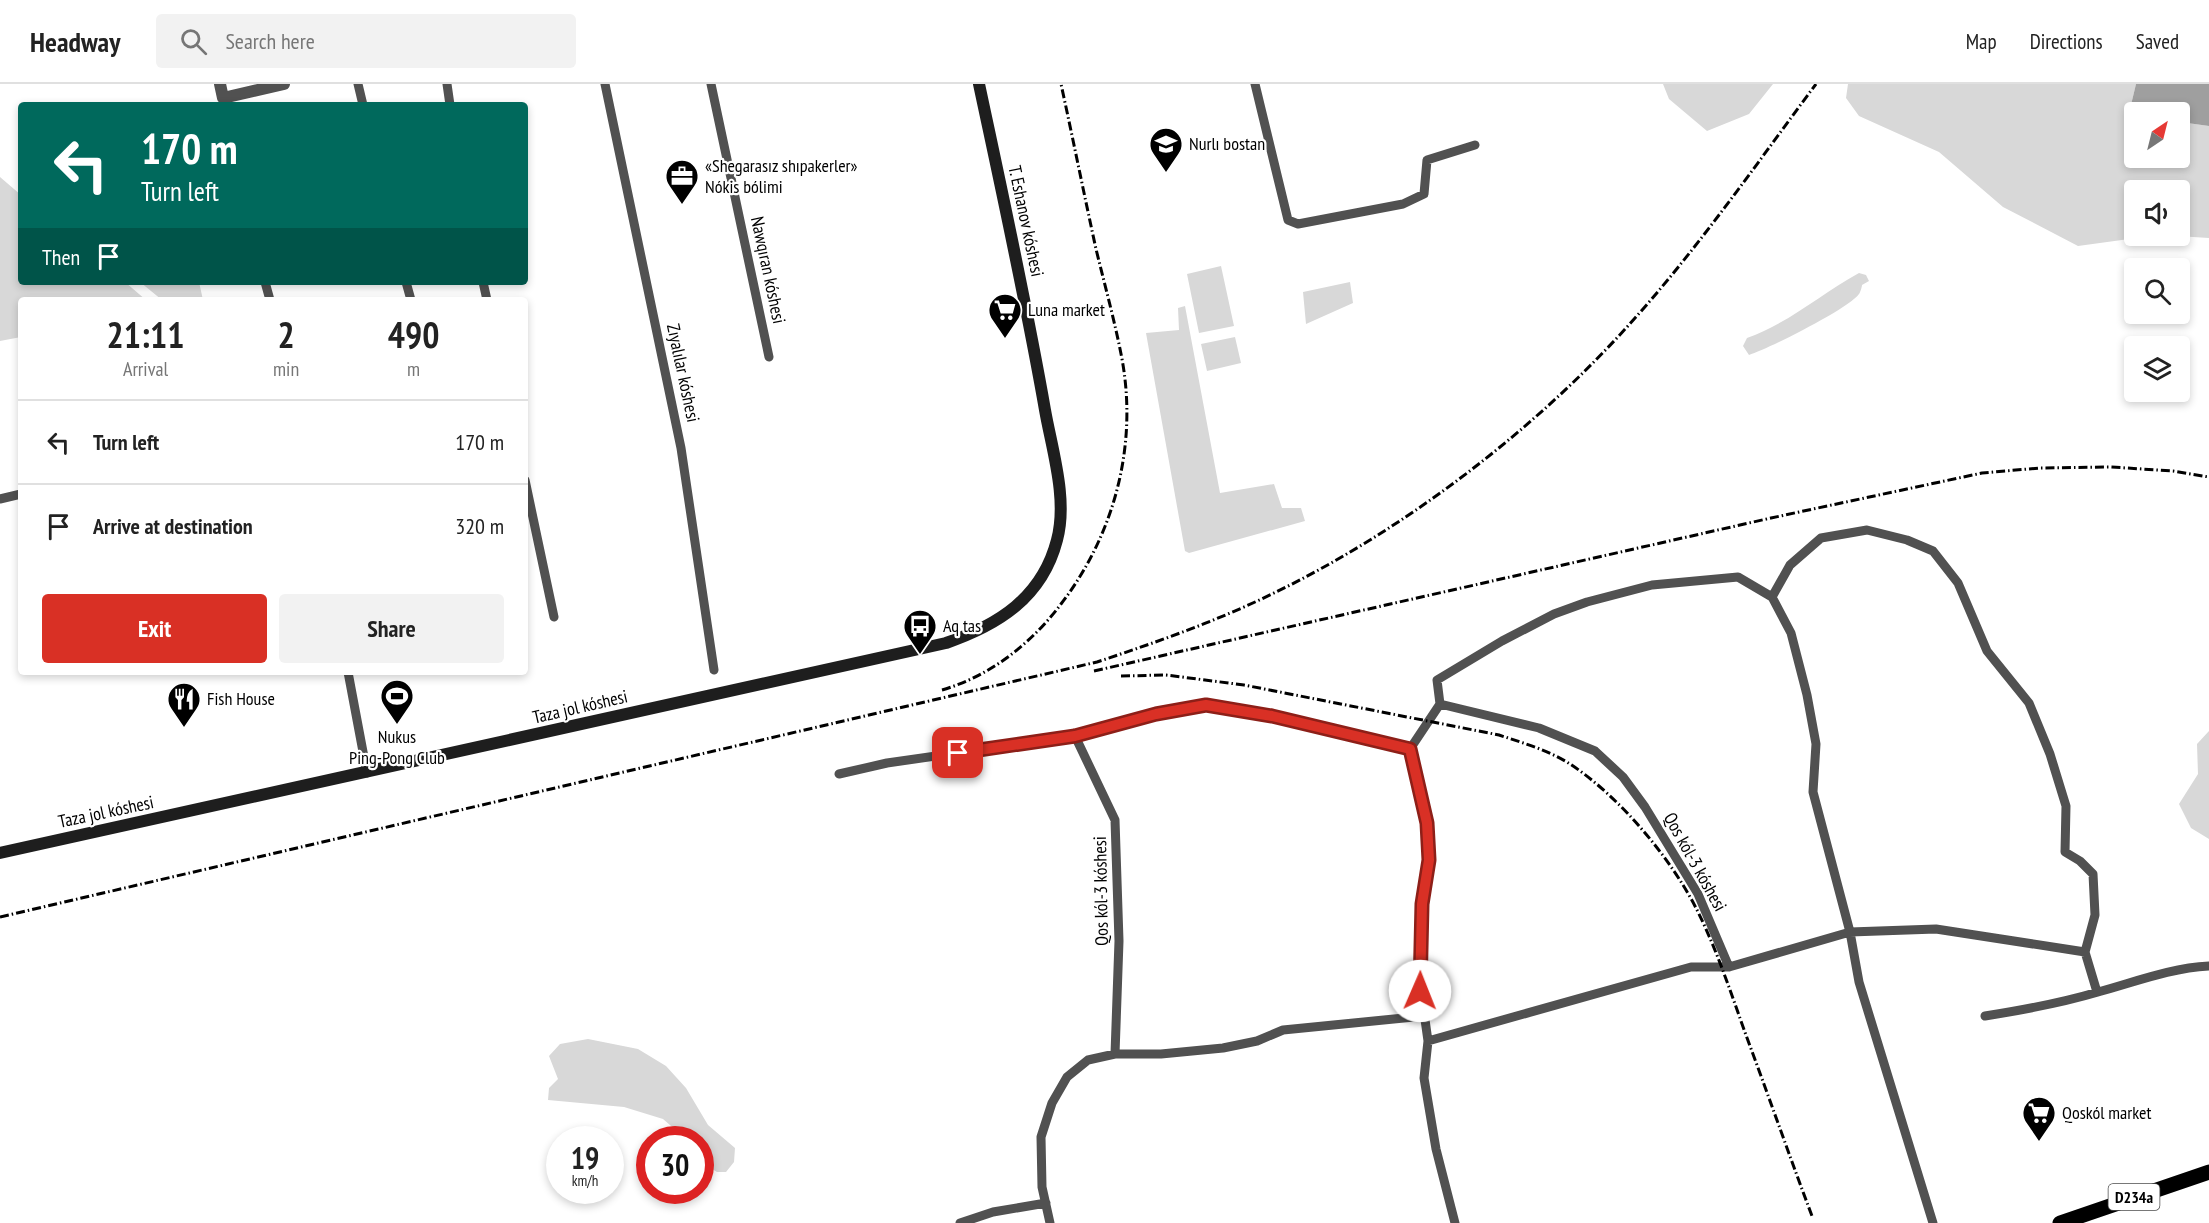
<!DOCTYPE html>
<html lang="en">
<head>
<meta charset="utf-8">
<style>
	body { margin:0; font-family:"PT Sans Narrow",sans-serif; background:#f2f2f2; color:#222; height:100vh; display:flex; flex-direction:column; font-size:22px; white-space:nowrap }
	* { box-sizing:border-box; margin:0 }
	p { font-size:20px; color:#767676 }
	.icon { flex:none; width:33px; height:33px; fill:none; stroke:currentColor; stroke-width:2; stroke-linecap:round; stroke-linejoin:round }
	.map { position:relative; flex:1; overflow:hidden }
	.drawer { position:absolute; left:18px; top:213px; width:510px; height:378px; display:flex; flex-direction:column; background:#fff; border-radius:6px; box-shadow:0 3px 9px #0003 }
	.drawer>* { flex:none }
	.top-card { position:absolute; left:18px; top:18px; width:510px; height:183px; border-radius:6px; box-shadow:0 3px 9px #0003; background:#00695c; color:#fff; overflow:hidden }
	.needle { width:39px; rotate:35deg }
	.fabs { position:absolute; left:2124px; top:18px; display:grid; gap:12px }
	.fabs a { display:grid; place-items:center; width:66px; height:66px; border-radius:6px; background:#fff; box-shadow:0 3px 9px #0003; font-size:30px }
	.speed { position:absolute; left:546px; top:1042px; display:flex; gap:12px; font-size:30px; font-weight:700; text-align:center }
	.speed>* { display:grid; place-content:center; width:78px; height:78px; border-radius:50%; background:#fff; box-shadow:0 3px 9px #0003; line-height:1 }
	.speed small { font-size:15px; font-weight:400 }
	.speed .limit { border:9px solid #d22; background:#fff; color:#111 }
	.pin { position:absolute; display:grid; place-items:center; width:51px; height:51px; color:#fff; margin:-26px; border-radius:12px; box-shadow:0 3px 9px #0006 }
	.me { position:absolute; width:66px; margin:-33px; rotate:1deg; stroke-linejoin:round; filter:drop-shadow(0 0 4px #0008) }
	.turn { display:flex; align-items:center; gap:21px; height:126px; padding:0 24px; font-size:27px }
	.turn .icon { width:78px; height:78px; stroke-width:2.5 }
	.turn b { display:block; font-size:42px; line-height:51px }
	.then { display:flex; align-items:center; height:57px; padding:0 24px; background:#0003; gap:12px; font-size:22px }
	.eta { display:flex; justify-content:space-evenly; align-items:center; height:102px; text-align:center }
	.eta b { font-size:36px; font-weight:700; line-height:42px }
	.action { display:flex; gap:12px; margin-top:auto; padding:12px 24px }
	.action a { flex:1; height:69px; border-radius:6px; background:#d93025; color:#fff; font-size:24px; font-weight:700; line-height:69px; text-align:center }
	.action a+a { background:#f2f2f2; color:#222 }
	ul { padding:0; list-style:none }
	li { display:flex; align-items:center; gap:18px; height:84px; padding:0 24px; border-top:2px solid #e0e0e0 }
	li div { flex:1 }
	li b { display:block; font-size:22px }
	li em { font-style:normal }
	header { display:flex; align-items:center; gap:36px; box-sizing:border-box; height:84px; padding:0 30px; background:#fff; border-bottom:2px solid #e0e0e0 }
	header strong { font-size:28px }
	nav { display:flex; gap:33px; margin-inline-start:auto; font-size:21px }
	.search { width:420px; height:54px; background:#f2f2f2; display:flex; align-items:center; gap:15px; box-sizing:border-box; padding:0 21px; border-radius:6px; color:#767676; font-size:22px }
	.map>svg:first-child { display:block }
</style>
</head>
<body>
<header>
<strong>Headway</strong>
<div class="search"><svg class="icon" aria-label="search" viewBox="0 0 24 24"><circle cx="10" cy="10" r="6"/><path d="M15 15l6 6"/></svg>Search here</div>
<nav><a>Map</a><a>Directions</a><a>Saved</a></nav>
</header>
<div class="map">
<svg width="2209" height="1139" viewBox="0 0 2209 1139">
	<rect width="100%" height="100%" fill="#fff"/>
	<path fill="#d8d8d8" d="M1663,0H1773L1749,30L1707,47L1669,15Z
		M1848,0H2136L2130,25L2134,31V74H2180V38L2209,42V154L2177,152H2180V106H2134V152H2151L2078,162L2003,123L1939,68L1859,32L1846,14Z
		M0,93L21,111V198H125L146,216H21V253L0,257Z
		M1221,182L1234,242L1199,249L1187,190Z
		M1859,189L1866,191L1869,197L1862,201C1862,203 1860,209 1859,210C1848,225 1768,265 1749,271L1743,262L1747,254C1789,239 1821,210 1859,189Z
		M140,198H199L203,216H162Z
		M1350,198L1353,219L1306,240L1303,208Z
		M1185,222L1220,409L1274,400L1282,424H1301L1305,437L1189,469L1185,467L1146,249L1179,246L1178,224Z
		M1235,253L1241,279L1207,287L1201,260Z
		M2209,647V755L2191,744L2179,720L2198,690L2197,660Z
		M588,955L638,965L666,982L686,1004L708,1041L735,1064L734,1078L726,1088H717L701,1078L700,1056H677L678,1048L663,1035L624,1023L548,1016L549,1004L558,995L549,972L560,960Z"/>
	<path fill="#9f9f9f" d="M2136,0H2209V42L2180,38V28L2134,31L2130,25Z"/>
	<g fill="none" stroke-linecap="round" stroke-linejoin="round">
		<path stroke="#515151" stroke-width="9" d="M358,0L363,21
			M447,0L450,21
			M605,0L681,364L714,586
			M711,0L769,273
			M1255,0L1288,136L1298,140L1403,120L1424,110L1427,76L1475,61
			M265,198L270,216
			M406,198L411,216
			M483,198L487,216
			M525,396L554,533
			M0,415L21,410
			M1772,513L1790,481L1821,454L1867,446L1907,456L1933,467L1958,499L1987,567L2029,619L2050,670L2066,722L2065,768L2080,777L2093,790L2095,831L2085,868L2097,908
			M348,588L367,689
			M1440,620L1539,644L1595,667L1623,693L1645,723L1698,810L1729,883
			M1075,652L1115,736L1119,857L1115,970
			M1410,665L1440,620L1437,596L1502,557L1554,530L1587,518L1652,501L1738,493L1772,513L1791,549L1807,611L1816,660L1813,708L1850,848L1936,845L2085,868
			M1410,665L1427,739L1429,776L1422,820L1421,907L1428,957L1424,994L1436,1065L1455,1139
			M839,690L887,679L1075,652L1156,630L1206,621L1272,632L1410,665
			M1985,932C2023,926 2061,919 2098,908C2135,898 2170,884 2209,882
			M1428,957L1691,883H1729L1850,848L1859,898L1933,1139
			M960,1139L993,1128L1046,1119
			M1050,1139L1042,1103L1041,1053L1052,1019L1067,993L1088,976L1115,970H1161L1223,964L1257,957L1283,946L1424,932"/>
		<path stroke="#515151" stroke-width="12" d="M220,0L223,14L284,0"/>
		<path stroke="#1e1e1e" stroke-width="12" d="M0,769L946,559C998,541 1042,514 1057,456C1068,415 1052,366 1045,326C1026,217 1002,108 979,0"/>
		<path stroke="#000" stroke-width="15" d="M2060,1139L2209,1088"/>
		<path stroke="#000" stroke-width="3" stroke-dasharray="9 3 1.5 3" stroke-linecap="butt" d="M1094,587L1771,434L1982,389L2040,384L2111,383L2173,387L2209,393
			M1121,592L1166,591L1244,601L1499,651C1523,659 1548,666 1570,680C1619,712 1671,774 1697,826C1719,870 1733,916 1750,962C1771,1019 1791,1076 1812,1132
			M942,606C990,592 1031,560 1061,520C1114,451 1138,362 1122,275C1115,238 1105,202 1096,165C1084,110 1073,55 1061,0
			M0,833L1097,578C1157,558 1217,537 1274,509C1402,447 1531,349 1627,243C1696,167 1755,82 1816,0"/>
	</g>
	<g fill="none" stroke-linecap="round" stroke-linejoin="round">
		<defs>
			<path id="route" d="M958,669L1075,652L1156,630L1206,621L1272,632L1410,665L1427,739L1429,776L1422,820L1420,907"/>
		</defs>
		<use href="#route" stroke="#8d1f18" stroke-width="15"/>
		<use href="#route" stroke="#d93025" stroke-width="10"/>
	</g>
	<defs>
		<symbol id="school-pin" viewBox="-11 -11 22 30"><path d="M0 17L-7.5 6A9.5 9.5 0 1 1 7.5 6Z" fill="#000" stroke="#fff"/><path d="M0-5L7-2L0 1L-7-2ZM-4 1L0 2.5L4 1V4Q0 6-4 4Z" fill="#fff"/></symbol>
		<symbol id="office-pin" viewBox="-11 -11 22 30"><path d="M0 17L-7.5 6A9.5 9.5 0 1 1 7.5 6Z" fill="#000" stroke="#fff"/><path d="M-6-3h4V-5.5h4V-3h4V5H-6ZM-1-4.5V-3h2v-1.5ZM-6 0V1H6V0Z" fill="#fff"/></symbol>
		<symbol id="supermarket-pin" viewBox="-11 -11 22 30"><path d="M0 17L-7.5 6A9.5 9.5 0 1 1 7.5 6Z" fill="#000" stroke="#fff"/><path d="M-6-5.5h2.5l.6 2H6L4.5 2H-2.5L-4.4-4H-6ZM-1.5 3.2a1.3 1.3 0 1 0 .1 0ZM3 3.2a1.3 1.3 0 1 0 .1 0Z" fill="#fff"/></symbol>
		<symbol id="bus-pin" viewBox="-11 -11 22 30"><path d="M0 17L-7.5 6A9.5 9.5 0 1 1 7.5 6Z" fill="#000" stroke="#fff"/><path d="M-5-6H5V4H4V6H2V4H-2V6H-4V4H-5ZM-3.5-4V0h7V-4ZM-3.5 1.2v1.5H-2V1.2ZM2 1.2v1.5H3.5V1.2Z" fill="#fff"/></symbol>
		<symbol id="stadium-pin" viewBox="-11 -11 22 30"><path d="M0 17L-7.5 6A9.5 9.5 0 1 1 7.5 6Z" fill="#000" stroke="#fff"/><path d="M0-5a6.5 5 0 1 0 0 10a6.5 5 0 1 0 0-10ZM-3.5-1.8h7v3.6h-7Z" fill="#fff"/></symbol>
		<symbol id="restaurant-pin" viewBox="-11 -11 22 30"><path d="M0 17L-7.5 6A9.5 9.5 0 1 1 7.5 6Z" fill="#000" stroke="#fff"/><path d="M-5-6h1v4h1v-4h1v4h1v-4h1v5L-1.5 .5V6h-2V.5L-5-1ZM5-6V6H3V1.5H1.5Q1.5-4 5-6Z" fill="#fff"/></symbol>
	</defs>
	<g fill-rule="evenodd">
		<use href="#school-pin" x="1147" y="41" width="38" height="52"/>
		<use href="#office-pin" x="663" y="73" width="38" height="52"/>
		<use href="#supermarket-pin" x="986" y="207" width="38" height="52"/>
		<use href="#bus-pin" x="901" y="523" width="38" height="52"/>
		<use href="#stadium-pin" x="378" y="593" width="38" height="52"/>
		<use href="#restaurant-pin" x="165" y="596" width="38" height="52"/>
		<use href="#supermarket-pin" x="2020" y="1010" width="38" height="52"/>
	</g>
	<g text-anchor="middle" stroke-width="4.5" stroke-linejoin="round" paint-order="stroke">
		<rect fill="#fff" stroke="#4c4c4c" stroke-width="1.5" x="2108.5" y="1100" width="51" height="26" rx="4.5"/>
		<g font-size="16" font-weight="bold" fill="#000">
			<text x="2134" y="1119">D234a</text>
		</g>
		<g font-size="18" fill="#000" stroke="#fff" text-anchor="start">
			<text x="1189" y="66">Nurlı bostan</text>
			<text x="705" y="88">«Shegarasız shıpakerler»<tspan x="705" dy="21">Nókis bólimi</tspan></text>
			<text x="1028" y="232">Luna market</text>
			<text x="943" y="548">Aq tas</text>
			<text x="207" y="621">Fish House</text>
			<text x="397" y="659" text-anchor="middle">Nukus<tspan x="397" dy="21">Ping-Pong Club</tspan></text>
			<text x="2062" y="1035">Qoskól market</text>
		</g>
		<g font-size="18" fill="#000" stroke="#fff">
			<text transform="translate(1026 137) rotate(78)" y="6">T. Eshanov kóshesi</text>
			<text transform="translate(768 186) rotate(78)" y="6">Nawqıran kóshesi</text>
			<text transform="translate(683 289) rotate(78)" y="6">Zıyalılar kóshesi</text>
			<text transform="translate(580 623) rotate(-13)" y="6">Taza jol kóshesi</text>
			<text transform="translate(106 728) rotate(-12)" y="6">Taza jol kóshesi</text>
			<text transform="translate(1695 778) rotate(61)" y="6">Qos kól-3 kóshesi</text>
			<text transform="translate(1101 807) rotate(-91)" y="6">Qos kól-3 kóshesi</text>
		</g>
	</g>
</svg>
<div class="fabs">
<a><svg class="needle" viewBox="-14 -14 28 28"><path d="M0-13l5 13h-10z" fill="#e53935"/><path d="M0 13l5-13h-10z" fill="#767676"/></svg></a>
<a><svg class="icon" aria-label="sound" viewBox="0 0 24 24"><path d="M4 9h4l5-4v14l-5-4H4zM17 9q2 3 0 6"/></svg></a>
<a><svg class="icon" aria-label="search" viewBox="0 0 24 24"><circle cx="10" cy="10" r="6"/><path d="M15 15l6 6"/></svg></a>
<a><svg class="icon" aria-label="layers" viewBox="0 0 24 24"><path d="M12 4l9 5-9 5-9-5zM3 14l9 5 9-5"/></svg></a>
</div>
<div class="speed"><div>19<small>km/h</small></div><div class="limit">30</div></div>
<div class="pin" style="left:958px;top:669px;background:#d93025"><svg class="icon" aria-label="arrive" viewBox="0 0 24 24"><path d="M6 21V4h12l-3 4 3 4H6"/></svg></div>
<svg class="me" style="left:1420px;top:907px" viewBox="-20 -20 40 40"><circle r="19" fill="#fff"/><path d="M0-13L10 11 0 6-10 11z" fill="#d93025"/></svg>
<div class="top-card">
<div class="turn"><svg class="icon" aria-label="left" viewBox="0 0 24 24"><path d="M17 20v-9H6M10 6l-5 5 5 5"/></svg><div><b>170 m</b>Turn left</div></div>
<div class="then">Then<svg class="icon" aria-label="arrive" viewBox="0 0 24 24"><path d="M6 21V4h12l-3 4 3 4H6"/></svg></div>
</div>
<section class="drawer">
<div class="eta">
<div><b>21:11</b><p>Arrival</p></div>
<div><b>2</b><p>min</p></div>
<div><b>490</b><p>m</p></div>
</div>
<ul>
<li><svg class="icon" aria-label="left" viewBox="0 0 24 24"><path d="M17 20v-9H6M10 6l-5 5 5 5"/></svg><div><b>Turn left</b></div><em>170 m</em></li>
<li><svg class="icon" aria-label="arrive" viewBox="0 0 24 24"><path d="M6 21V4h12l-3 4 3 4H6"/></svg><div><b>Arrive at destination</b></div><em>320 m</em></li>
</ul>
<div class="action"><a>Exit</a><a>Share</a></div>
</section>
</div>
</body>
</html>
